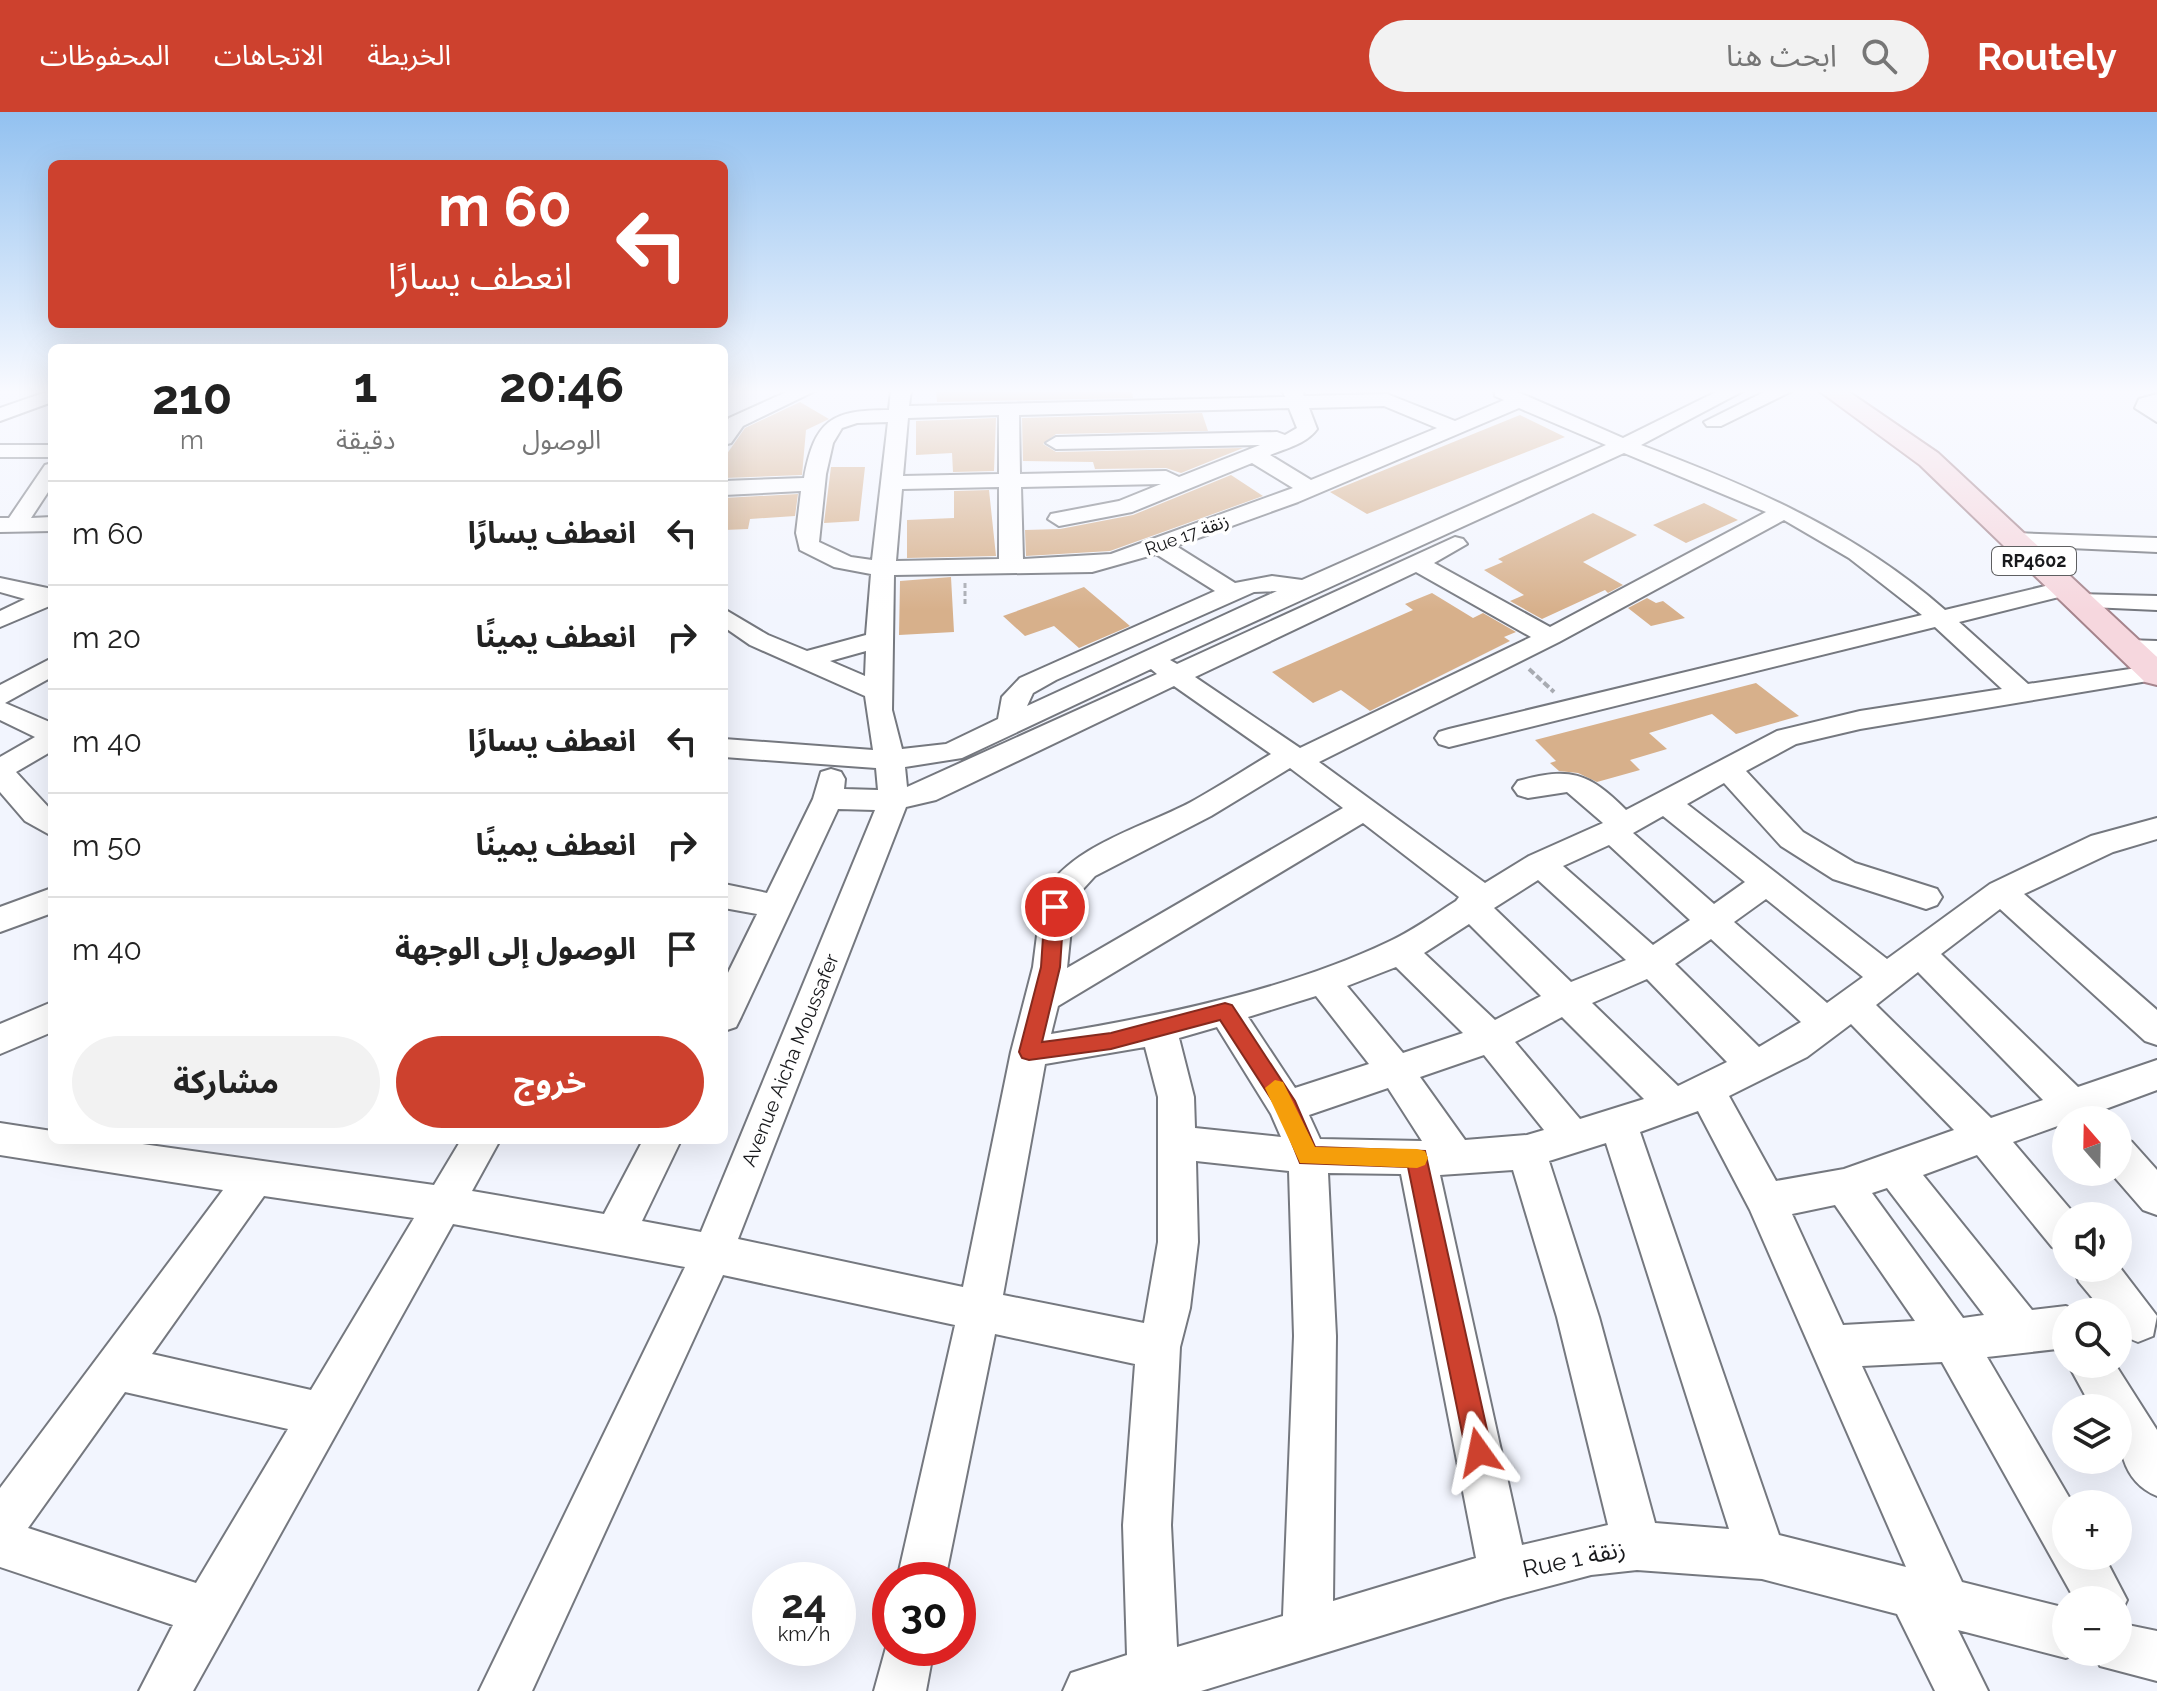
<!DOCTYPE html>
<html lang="ar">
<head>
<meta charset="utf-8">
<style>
	body { margin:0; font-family:Raleway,"Noto Sans Arabic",sans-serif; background:#f2f2f2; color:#222; direction:rtl; height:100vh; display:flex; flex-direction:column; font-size:30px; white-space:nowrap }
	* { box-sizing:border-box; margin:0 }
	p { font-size:26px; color:#767676 }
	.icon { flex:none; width:44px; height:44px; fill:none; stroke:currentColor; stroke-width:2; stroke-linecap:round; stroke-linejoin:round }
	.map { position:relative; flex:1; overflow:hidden; direction:ltr }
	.details { position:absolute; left:48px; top:232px; width:680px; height:800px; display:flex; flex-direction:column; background:#fff; border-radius:12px; box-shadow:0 8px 32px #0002; direction:rtl }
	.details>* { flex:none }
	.banner { position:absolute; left:48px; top:48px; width:680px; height:168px; border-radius:12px; box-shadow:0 8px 32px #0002; direction:rtl; background:#cd412e; color:#fff; overflow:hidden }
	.needle { width:52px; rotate:340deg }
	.tools { position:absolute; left:2052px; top:994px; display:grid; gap:16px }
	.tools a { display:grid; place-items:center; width:80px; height:80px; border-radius:50%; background:#fff; box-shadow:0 8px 32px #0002; font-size:40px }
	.speed { position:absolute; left:752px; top:1450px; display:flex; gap:16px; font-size:40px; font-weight:700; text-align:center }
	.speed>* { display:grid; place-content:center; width:104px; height:104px; border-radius:50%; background:#fff; box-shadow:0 8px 32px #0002; line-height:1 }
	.speed small { font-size:20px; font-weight:400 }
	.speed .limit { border:12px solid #d22; background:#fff; color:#111 }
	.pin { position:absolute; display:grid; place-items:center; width:68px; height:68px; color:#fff; margin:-34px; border:4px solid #fff; border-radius:50%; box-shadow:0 2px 8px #0007 }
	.me { position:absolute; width:88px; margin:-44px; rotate:348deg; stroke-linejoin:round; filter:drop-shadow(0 0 6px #0008) }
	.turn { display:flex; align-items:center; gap:28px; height:168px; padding:0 24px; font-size:36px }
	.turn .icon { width:104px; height:104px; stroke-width:2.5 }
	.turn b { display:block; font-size:56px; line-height:68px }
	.eta { display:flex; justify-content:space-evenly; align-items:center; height:136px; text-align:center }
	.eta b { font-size:48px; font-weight:700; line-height:56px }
	.action { display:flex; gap:16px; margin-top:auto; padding:16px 24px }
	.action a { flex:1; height:92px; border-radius:48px; background:#cd412e; color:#fff; font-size:32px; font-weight:700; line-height:92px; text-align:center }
	.action a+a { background:#f2f2f2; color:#222 }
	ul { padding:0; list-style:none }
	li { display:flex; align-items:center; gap:24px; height:104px; padding:0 24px; border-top:2px solid #e0e0e0 }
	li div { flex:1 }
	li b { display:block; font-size:30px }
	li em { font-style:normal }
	header { display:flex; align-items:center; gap:48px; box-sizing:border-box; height:112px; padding:0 40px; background:#cd412e; color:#fff }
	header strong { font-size:38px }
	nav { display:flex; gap:44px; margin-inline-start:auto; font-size:28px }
	.search { width:560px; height:72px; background:#f2f2f2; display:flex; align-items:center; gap:20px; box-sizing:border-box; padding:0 28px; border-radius:44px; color:#767676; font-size:30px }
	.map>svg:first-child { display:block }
</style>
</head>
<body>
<header>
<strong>Routely</strong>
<div class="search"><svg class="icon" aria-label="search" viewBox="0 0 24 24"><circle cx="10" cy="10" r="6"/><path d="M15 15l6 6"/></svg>ابحث هنا</div>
<nav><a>الخريطة</a><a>الاتجاهات</a><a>المحفوظات</a></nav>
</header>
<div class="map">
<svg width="2157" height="1579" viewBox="0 0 2157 1579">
	<rect width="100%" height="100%" fill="#f2f5fe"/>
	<path fill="#d7b08b" d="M936,278H1131L1133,286L937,290Z
		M800,290L829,307L806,318L802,363L724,366V346L745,316Z
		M1202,301L1208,319L1056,322L1043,332L1056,340L1243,336L1181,361L1166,356L1095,357L1093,350L1023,349L1022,306Z
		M1520,303L1565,325L1367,402L1330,380Z
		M996,306L994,359L953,360L952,341L916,343V309Z
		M831,355H865L859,409L824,411Z
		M1231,363L1263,384L1110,439L1026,444L1025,418L1060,417L1133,403Z
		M989,378L996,444L907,446V408L954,406V379Z
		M798,382L795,404L750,407L748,417L724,418V386Z
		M1704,391L1738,408L1686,431L1653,413Z
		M1593,401L1637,423L1583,450L1623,473L1608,481L1605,478L1542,507L1510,489L1524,483L1484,458L1503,450L1498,447Z
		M951,465L954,520L899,523L900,469Z
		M1084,475L1130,514L1079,536L1054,514L1025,524L1003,504Z
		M1432,481L1473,506L1483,501L1516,520L1504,525L1510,529L1370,599L1341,578L1313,591L1272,560L1413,498L1405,492Z
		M1647,486L1656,491L1663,489L1685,506L1651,514L1628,496Z
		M1756,571L1799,604L1736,622L1712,602L1649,621L1667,637L1630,648L1640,658L1597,670L1578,661L1559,659L1550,651L1556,649L1535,628Z"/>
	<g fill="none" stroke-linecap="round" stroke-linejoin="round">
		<defs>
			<path id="minor" d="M52,278V290L0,309V296Z
				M791,278H817L743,314L731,331L724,333V313L729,306Z
				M891,278H911L909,294L1285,285L1282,278H1302L1304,284L1387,282L1455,309L1504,288L1495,284L1494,278H1513L1623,326L1720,278H1745L1641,333C1752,375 1855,419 1945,498L2062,470L2071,472L2074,477L2071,482L1959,510L2028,572L2157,553L2154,568L1860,617L1796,632L1746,659L1803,720L1855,751L1937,777L1942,785L1937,793L1926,797L1833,767L1781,734L1724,671L1687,692L1887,847L1990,772L2091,724L2157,706V727L2113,740L2024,782L2157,898V933L2145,929L2000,797L1941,842L2078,975L2157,948V978L2100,999L2103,1008H2066V1011L2013,1030L2076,1104H2066V1141L2052,1135L1977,1043L1923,1063L2032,1198L2066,1194L2080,1200H2066V1236L1987,1245L2073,1392H2066V1444H2104L2127,1488L2119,1505L2118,1488H2075L1942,1250L1862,1254L1962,1470L2066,1496V1540H2081L2066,1546L1958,1518L1988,1579H1935L1897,1502L1762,1467L1637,1458L1591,1463L1504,1486L1201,1579H1063L1071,1561L1127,1543L1123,1413L1135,1252L995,1222L945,1468H897L955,1213L723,1163L532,1579H479L685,1155L453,1112L193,1579H139L173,1513L0,1455V1376L223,1078L0,1043V1011L52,1019V1028H114L434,1073L461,1028H500L472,1079L604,1102L643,1028H681L642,1109L701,1120L875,698L838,697L741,905L736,915L724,919V869L757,802L724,796V772L767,781L813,687L821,660L831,657L841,660L845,667L844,677L878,678L876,656L724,645V627L873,638L865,584L750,533L724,515V497L768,523L807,539L866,523L871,462L834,455L800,438L796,421L801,379L724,383V369L804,366C815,308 831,298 889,298ZM1384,294L1437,316L1311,368L1270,343C1287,336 1306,332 1317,317L1309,296ZM1289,296L1297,316L1285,323L1277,320L1056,325L1046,331L1056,337L1260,333L1179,365L1166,359L1020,362L1019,303ZM1519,296L1606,333L1302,468L1272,464L1235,471L1176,434L1298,390ZM999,303V362L903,364L908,306ZM888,310L872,448L851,445L819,430L826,362L833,331L842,316L857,311ZM1624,341L1766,400L1550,515L1434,451L1467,432L1463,427L1455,425L1177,552L1170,548ZM1252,351L1293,376L1111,442L1023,447L1021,375L1161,372L1119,389L1051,402L1048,407L1059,414L1132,400ZM999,375V447L896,449L902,377ZM1784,408L1849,446L1922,503L1449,617L1439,620L1435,626L1439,632L1449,635L1935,515L2002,577L1860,599L1777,619L1626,698C1588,660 1570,655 1518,669L1513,676L1518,683L1528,686L1567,680L1603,711L1529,744L1485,771L1319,650L1559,530ZM1156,442L1215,479L1020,566L1002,585L998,607L946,632L902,637L892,598L894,463L1092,460ZM1416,460L1531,525L1300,636L1195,565ZM1277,479L1246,493L1027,594L1033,581L1056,568L1254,480ZM866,539L865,564L830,549ZM1151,557L1157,562L907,675L905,655L962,646ZM1174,574L1271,642C1244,658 1218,675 1191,690C1142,716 1071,733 1042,784L1033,855L1011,940L963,1175L738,1127L906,695L936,688ZM1290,656L1343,696L1067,856L1074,787L1095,764L1211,704ZM1663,704L1745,770L1714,792L1633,721ZM1363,711L1459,785L1456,789C1434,803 1412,819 1388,830C1287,878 1161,904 1051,922L1058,894ZM1609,733L1690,808L1653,833L1563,754ZM1538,768L1626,848L1571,870L1494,796ZM1766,787L1863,865L1827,891L1734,810ZM1469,812L1541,884L1495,908L1424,841ZM1711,827L1801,910L1759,935L1675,852ZM1396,855L1463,921L1403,941L1347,874ZM1918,860L2043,988L1991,1006L1876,893ZM1647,867L1727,950L1678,974L1592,891ZM1316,884L1369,952L1295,976L1248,905ZM1562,905L1644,987L1580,1007L1515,930ZM1851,912L1954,1018L1844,1057L1776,1069L1729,984L1807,945ZM1217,915L1271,1002L1281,1025L1195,1016L1194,985L1179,926ZM1145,935L1158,985V1130L1144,1211L1003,1183L1045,952ZM1484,943L1544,1018L1527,1023L1465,1028L1420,965ZM1388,976L1422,1029L1320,1027L1309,1003ZM1698,999L1750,1098L1906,1455L1779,1423L1640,1020ZM1606,1031L1729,1417L1655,1411L1599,1205L1549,1049ZM1196,1049L1289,1059L1294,1224L1283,1504L1177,1535L1171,1413L1180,1235L1190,1196L1198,1130ZM1513,1058L1557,1205L1608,1413L1522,1433L1440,1063ZM1328,1061L1401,1062L1476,1446L1333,1489L1336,1224ZM1887,1076L1984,1203L1963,1206L1872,1081ZM264,1084L414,1106L311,1278L152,1242ZM1835,1093L1915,1209L1843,1213L1792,1102ZM125,1280L288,1317L196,1471L28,1416Z
				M1768,278H1794L1721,314H1707L1704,310Z
				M2157,282V310L2135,296L2139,287Z
				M0,333H52V345H0Z
				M52,351V374L31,406L52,405V419L0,420V406H9L45,353Z
				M2014,421L2157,426V440L2006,433L2003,428L2006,423Z
				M0,466L52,477V493L0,515V499L25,487L0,480Z
				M2077,482L2157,484V498L2068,494L2065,489L2068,484Z
				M2126,528L2157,529V545L2117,541L2113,536Z
				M52,546V565L5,591L52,611V639L16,660L52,699V724L25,709L0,680V645L35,625L0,608V573Z
				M52,776V801L0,820V795Z
				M52,890V920L0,942V912Z
				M2118,1025L2132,1030L2157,1058V1103L2143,1098L2110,1060H2118Z
				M2118,1153L2157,1204L2153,1224L2138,1230C2120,1223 2118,1219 2118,1200H2104L2079,1170L2073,1156Z
				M2068,1252H2115L2157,1318V1384C2120,1369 2118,1331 2118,1296H2092Z
				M2118,1511L2157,1519V1569L2100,1554L2094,1540H2118Z
				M890,1521V1536H934L926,1579H874Z"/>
			<path id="major" d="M1818,278H1846L1938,341L2157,545V573L2145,570L1920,353Z"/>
		</defs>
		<use href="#minor" stroke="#75787f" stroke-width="4"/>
		<use href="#major" stroke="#a5848c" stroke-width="4"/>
		<path stroke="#a8abb2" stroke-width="3" stroke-dasharray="5 3" stroke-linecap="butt" d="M965,471V494"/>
		<path stroke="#a8abb2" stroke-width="4" stroke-dasharray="7 3" stroke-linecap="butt" d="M1529,557L1554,580"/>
		<use href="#minor" fill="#fff" fill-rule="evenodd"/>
		<use href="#major" fill="#f6d7de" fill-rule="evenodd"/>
	</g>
	<linearGradient id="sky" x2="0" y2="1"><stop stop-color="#92c1f0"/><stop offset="0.56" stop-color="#f9faff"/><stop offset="1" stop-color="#f9faff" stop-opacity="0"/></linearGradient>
	<rect width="2157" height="499" fill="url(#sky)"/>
	<path fill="#cd412e" stroke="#852a1e" stroke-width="2" d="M1055,788L1064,795L1060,855L1042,930L1111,921L1225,891L1232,893L1295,989L1315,1035L1425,1039L1492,1340L1489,1349L1479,1353L1470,1349L1466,1340L1408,1055L1300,1051L1279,999L1220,908L1111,937L1029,948L1022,946L1019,940L1041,855L1045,795Z"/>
	<path fill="#f59e0b" d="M1275,968L1283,970L1315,1035L1417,1037L1425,1039L1428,1046L1425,1053L1417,1056L1300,1051L1265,976Z"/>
	<g text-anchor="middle" stroke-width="7" stroke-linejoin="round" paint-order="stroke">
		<g font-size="18" fill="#191a1d" stroke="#fff">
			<text transform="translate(1187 423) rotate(-20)" y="6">Rue 17 زنقة</text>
		</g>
		<rect fill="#fff" stroke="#5e5f61" stroke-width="2" x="1992" y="435" width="84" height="28" rx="6"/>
		<g font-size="18" font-weight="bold" fill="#191a1d">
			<text x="2034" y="455">RP4602</text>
		</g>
		<g font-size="20" fill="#191a1d" stroke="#fff">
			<text transform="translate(790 948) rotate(-68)" y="7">Avenue Aicha Moussafer</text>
		</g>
		<g font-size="24" fill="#191a1d" stroke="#fff">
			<text transform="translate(1574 1447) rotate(-12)" y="8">Rue 1 زنقة</text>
		</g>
	</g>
</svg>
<div class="tools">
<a><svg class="needle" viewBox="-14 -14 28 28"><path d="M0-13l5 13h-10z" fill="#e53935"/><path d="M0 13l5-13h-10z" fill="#767676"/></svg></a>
<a><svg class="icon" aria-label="sound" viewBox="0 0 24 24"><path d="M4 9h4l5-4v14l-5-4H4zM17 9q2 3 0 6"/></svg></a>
<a><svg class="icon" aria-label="search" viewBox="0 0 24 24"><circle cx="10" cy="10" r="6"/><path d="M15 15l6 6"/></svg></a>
<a><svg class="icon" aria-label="layers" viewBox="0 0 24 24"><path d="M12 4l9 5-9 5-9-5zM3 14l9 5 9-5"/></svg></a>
<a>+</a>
<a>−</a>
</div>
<div class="speed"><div>24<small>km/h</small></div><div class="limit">30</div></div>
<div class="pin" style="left:1055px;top:795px;background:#d93025"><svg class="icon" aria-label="arrive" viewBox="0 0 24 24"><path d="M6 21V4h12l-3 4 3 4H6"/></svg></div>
<svg class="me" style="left:1479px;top:1340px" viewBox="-20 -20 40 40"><path d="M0-17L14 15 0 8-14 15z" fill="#cd412e" stroke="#fff" stroke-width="4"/></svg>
<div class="banner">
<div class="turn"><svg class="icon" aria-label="left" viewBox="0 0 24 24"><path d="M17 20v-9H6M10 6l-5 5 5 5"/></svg><div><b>60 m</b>انعطف يسارًا</div></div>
</div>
<section class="details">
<div class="eta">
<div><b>20:46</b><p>الوصول</p></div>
<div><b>1</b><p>دقيقة</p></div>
<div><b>210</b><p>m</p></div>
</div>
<ul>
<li><svg class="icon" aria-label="left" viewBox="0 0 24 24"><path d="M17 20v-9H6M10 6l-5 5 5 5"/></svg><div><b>انعطف يسارًا</b></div><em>60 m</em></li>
<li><svg class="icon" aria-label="right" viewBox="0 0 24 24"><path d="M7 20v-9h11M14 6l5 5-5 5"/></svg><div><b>انعطف يمينًا</b></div><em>20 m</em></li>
<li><svg class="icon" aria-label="left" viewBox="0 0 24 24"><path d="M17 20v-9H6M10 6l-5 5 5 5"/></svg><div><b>انعطف يسارًا</b></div><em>40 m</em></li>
<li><svg class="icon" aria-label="right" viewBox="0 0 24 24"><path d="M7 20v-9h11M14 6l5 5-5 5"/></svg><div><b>انعطف يمينًا</b></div><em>50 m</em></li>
<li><svg class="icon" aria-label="arrive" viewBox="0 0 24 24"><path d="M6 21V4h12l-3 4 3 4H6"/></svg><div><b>الوصول إلى الوجهة</b></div><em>40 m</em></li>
</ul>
<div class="action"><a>خروج</a><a>مشاركة</a></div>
</section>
</div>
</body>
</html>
